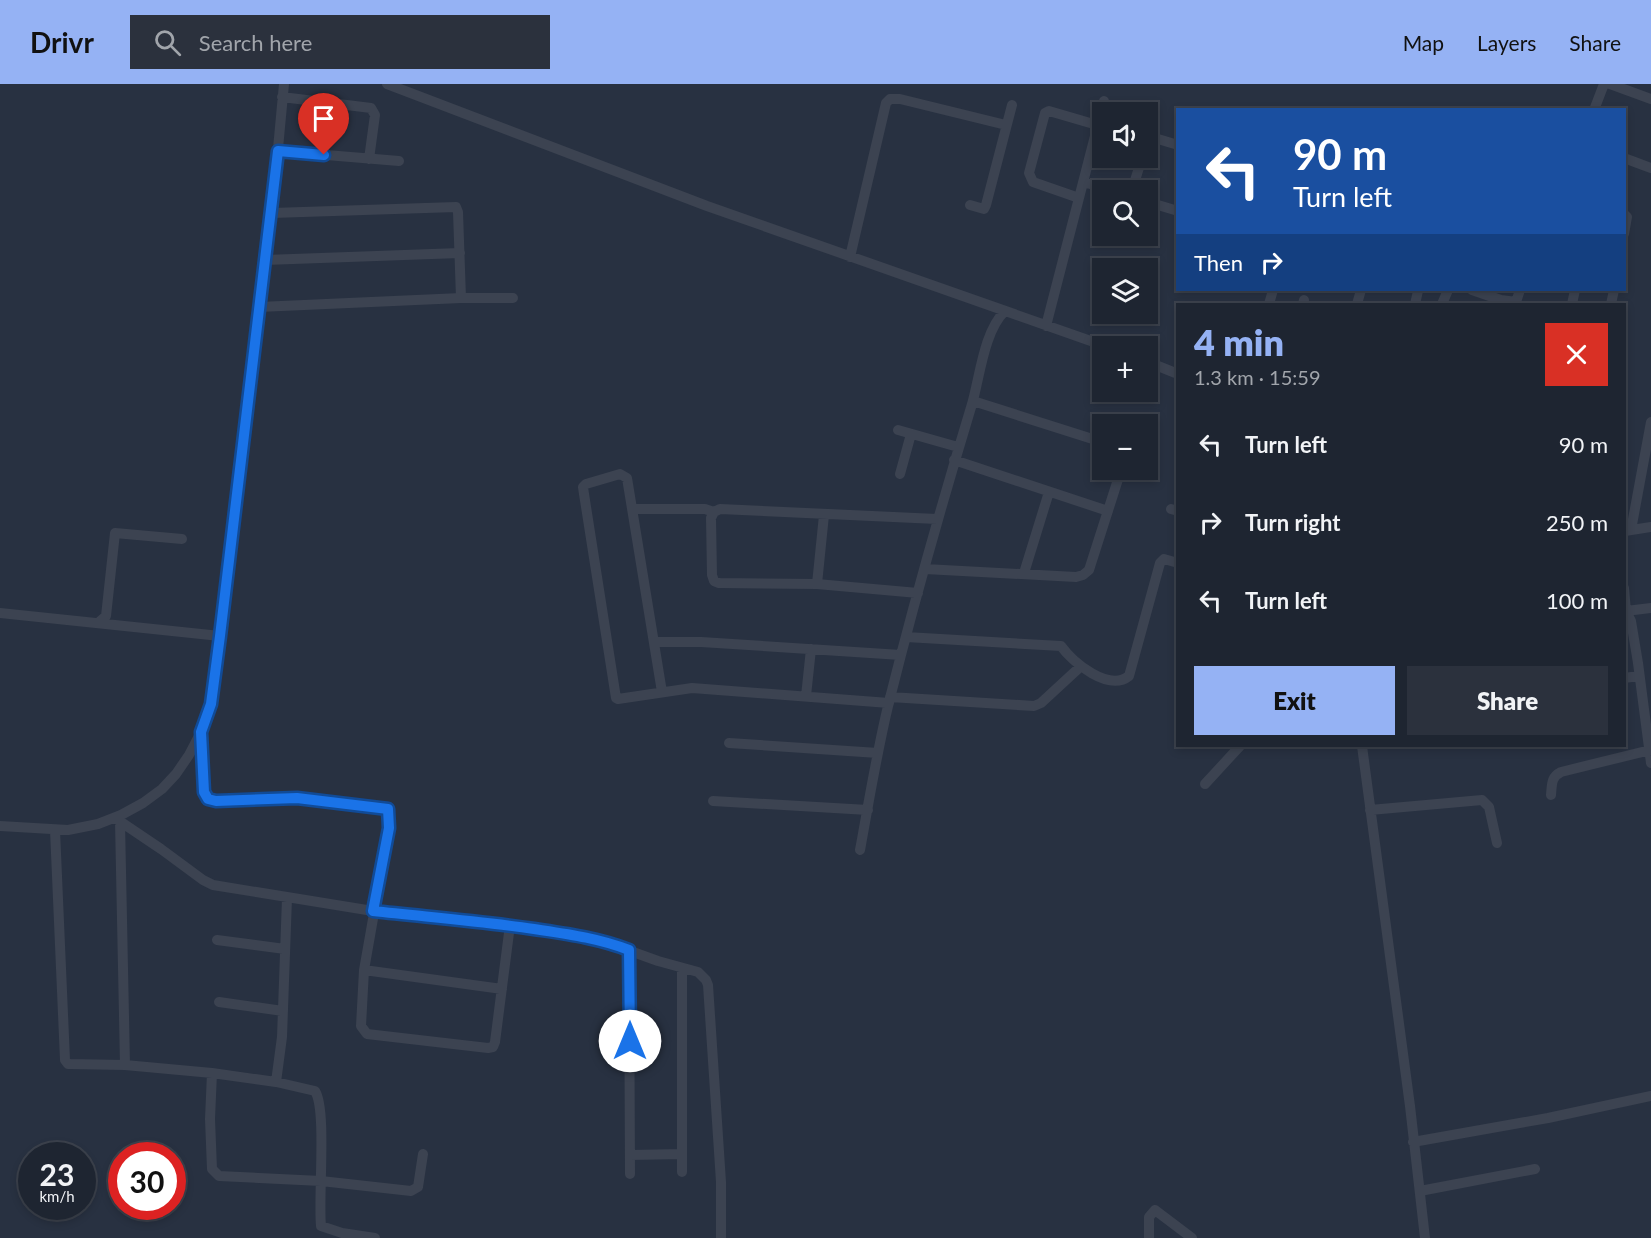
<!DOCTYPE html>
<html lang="en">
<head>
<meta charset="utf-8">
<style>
	body { margin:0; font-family:Lato,sans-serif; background:#2b313d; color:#f1f3f6; height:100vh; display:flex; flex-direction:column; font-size:22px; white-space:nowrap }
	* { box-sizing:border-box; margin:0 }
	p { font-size:20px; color:#a1a5ab }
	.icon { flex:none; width:33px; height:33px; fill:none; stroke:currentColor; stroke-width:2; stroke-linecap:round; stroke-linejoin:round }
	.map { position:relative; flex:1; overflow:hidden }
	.side { position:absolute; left:1176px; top:219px; width:450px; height:444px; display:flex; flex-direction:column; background:#1e2531; border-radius:0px; box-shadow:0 3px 9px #0003,0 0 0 2px #3c424d }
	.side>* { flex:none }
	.hud { position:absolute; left:1176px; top:24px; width:450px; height:183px; border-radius:0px; box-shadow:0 3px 9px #0003,0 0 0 2px #3c424d; background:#1a4fa0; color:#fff; overflow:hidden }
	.tools { position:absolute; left:1092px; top:18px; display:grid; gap:12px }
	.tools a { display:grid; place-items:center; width:66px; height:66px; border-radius:0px; background:#1e2531; box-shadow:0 3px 9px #0003,0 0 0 2px #3c424d; font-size:30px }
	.speed { position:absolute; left:18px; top:1058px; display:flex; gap:12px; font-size:30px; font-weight:700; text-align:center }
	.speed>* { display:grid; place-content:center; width:78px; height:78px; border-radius:50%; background:#1e2531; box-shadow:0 3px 9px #0003,0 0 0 2px #3c424d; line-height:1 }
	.speed small { font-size:15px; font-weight:400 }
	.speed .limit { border:9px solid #d22; background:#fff; color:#111 }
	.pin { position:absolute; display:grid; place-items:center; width:51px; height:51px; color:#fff; margin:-62px -26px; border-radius:50% 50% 50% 0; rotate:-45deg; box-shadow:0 0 6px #0007 }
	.pin .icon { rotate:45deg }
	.me { position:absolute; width:66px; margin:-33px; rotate:0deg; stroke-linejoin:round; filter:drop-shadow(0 0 4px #0008) }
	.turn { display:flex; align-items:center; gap:21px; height:126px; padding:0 18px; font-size:27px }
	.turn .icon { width:78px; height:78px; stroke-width:2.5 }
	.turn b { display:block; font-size:42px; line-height:51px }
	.then { display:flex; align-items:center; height:57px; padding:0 18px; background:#0003; gap:12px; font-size:22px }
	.round { display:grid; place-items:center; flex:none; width:63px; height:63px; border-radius:0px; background:#2b313d }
	.summary { display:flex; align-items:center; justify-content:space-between; height:102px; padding:0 18px }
	h1 { font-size:36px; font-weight:800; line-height:45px; color:#95b2f4 }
	.button { display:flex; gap:12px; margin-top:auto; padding:12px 18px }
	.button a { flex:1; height:69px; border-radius:0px; background:#95b2f4; color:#111; font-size:24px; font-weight:800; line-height:69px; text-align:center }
	.button a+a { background:#2b313d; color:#f1f3f6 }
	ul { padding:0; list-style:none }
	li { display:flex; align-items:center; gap:18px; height:78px; padding:0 18px }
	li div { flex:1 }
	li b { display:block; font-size:22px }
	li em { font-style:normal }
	header { display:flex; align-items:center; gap:36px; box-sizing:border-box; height:84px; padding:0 30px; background:#95b2f4; color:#111 }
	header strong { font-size:28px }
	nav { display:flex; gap:33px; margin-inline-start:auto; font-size:21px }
	.search { width:420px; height:54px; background:#2b313d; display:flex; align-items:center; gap:15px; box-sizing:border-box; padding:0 21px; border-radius:0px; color:#a1a5ab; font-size:22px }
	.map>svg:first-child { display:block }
</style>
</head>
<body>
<header>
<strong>Drivr</strong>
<div class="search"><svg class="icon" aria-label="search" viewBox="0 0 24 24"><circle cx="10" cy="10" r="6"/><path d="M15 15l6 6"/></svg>Search here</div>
<nav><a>Map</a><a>Layers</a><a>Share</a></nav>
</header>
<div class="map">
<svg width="1651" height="1154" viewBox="0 0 1651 1154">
	<rect width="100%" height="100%" fill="#283141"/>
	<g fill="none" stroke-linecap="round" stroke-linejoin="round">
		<path stroke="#3c4351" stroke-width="10" d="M387,0L707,122L1105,262
			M1610,0L1651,15
			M282,13L371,24L375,31L369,75
			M1594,26L1604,0
			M1148,52L1178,61
			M278,67L399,77
			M1624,74L1651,84
			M1083,98L1112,106
			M1132,106L1142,74
			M1079,114L1033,98L1029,89L1045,29L1049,27L1097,41
			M1148,118L1178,127
			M970,121L984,125L986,121L1012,21
			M272,129L456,123L458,128L461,214
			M1624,130L1627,133L1624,150
			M850,173L886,19L890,15H900L1006,41
			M265,176L460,169
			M1472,206L1501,216L1500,220
			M1501,216L1516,218L1520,206
			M1269,220L1273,206
			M1303,220L1304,216
			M1357,220L1361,206
			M1415,220L1418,207L1417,206
			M1442,220L1448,206
			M1572,220L1575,206
			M1611,220L1614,206
			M259,223L461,214H513
			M1046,242L1104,17
			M1148,278L1178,290
			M973,317L1102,358
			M898,346L958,363
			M954,376L1108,427
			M900,390L911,350
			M633,425H705L714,428
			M1171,425L1178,427
			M1631,446L1651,338
			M1625,447L1651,443
			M925,485L1076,493L1083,491L1089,486L1121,386
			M1024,489L1049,408
			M817,500L824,431
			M1624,504L1626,527L1631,537L1638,579L1651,679
			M918,509L817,500L719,499L714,497L712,491L711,434L714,428L720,425L937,435
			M1626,527L1651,524
			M0,529L220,552
			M98,539L106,532L115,449L182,455
			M906,553L1061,562C1073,579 1109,608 1129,592L1160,479L1164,475L1178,479
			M655,558H701L901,571
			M1624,594L1639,592
			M662,608L627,394L620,390L586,400L583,403L584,410L616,614L618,615L692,604L889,619
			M806,612L811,565
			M890,613L1034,622L1041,619L1080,583
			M201,650L204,708L209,715L216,717C273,711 328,717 385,724L389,727V744L364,886L361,942L367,950L488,964L493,963L495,958L510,841
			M729,659L878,669
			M1362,662L1410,1022L1425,1154
			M1205,700L1240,662
			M1551,711C1552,700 1551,693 1561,688L1650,666
			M713,717L868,726
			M1370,726L1482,716L1489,723L1497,759
			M115,734L161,765L203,796L213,801L373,827L510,841L597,855L658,877L698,888L706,896L708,901L721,1098V1154
			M0,742L68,746L98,740L121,731L143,719L162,705L176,690L189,671L201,648L211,620L220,552L259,223L272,129L284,0
			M55,746L65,976L68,980L125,981L120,738
			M860,766C869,717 877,667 889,618C914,518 942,419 972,320C980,292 984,247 1005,227
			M217,856L285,865
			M629,866L630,1090
			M682,884V1088
			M364,886L502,905
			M219,918L283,927
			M125,981L212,989L276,998L315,1007C327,1025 318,1114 321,1142L342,1149L375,1154
			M212,989L210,1035L212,1085L219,1092L321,1097L411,1107L418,1103L423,1070
			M276,998L282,953L287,814
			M1413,1058L1548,1034L1651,1012
			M630,1071L682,1070
			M1420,1107L1535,1085
			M1149,1154V1133L1155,1126L1192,1154"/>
	</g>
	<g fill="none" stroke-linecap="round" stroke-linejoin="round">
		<defs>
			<path id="route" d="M324,71L278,67L220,552L211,620L201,648L204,708L208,715L216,717L297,714L388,725L389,744L373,827C427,833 481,837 534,845C567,850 598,854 629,866L630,957"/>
		</defs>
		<use href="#route" stroke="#114b97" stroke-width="15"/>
		<use href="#route" stroke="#1a73e8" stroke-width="10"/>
	</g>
</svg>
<div class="tools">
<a><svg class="icon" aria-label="sound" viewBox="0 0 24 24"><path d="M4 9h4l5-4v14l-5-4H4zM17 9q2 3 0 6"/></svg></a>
<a><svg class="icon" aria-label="search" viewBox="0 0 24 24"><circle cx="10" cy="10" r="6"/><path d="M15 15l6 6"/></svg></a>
<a><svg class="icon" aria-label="layers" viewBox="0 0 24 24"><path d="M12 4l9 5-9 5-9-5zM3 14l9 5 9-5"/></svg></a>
<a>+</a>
<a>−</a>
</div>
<div class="speed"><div>23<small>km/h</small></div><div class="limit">30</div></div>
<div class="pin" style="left:324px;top:71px;background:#d93025"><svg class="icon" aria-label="arrive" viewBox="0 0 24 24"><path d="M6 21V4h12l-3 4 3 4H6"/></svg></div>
<svg class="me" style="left:630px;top:957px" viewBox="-20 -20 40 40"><circle r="19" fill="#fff"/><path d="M0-13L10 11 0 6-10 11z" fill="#1a73e8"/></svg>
<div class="hud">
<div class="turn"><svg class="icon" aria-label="left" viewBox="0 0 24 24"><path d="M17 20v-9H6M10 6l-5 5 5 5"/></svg><div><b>90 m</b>Turn left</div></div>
<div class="then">Then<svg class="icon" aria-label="right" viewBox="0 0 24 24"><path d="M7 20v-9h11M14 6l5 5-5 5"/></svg></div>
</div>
<section class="side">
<div class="summary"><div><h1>4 min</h1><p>1.3 km · 15:59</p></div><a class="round" style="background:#d93025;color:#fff"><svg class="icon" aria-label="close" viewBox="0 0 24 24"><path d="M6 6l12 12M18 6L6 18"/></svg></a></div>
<ul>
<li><svg class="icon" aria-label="left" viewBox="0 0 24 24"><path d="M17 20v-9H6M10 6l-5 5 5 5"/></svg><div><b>Turn left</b></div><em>90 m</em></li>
<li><svg class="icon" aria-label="right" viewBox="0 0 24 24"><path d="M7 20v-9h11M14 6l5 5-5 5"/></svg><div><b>Turn right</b></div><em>250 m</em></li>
<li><svg class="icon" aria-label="left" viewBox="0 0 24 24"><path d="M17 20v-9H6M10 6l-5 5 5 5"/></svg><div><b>Turn left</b></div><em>100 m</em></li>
</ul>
<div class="button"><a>Exit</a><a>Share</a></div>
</section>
</div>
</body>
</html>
